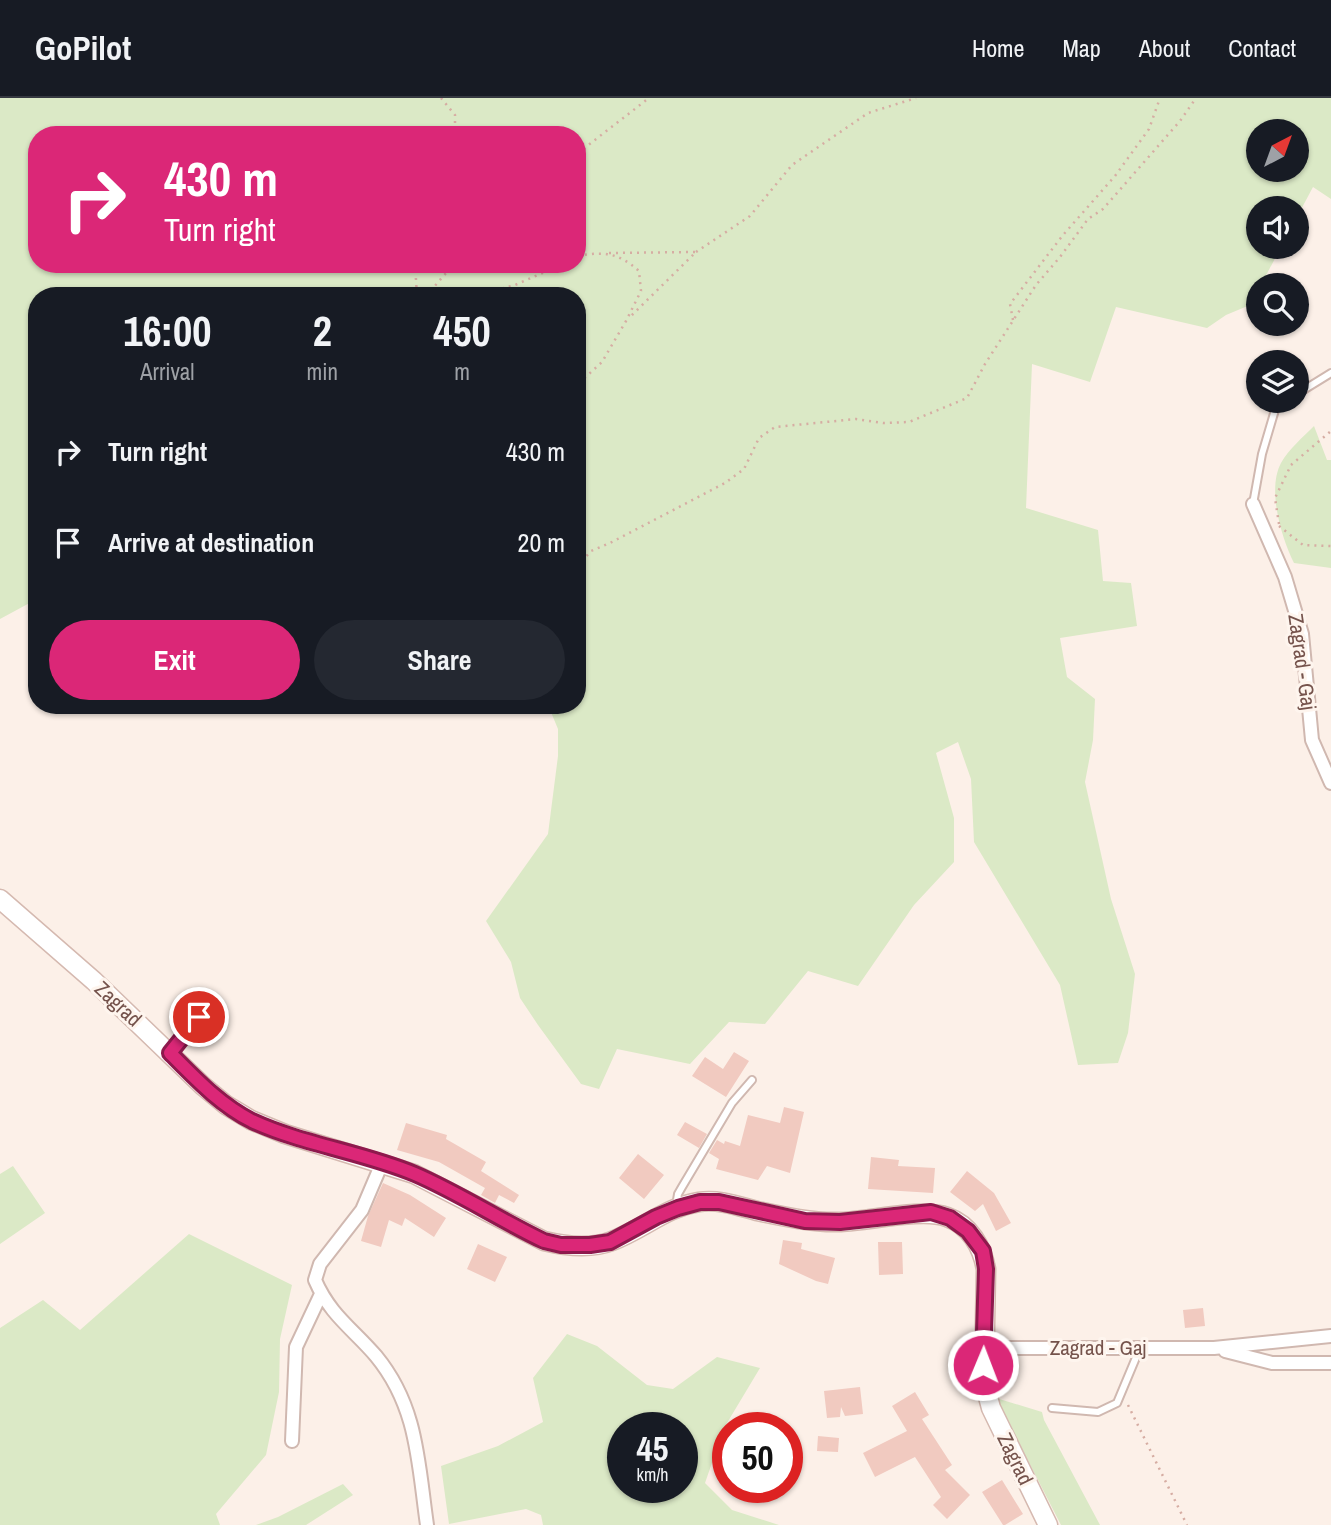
<!DOCTYPE html>
<html lang="en">
<head>
<meta charset="utf-8">
<style>
	body { margin:0; font-family:"Archivo Narrow",sans-serif; background:#242831; color:#f1f3f6; height:100vh; display:flex; flex-direction:column; font-size:26px; white-space:nowrap }
	* { box-sizing:border-box; margin:0 }
	p { font-size:23px; color:#9ea1a6 }
	.icon { flex:none; width:38px; height:38px; fill:none; stroke:currentColor; stroke-width:2; stroke-linecap:round; stroke-linejoin:round }
	.map { position:relative; flex:1; overflow:hidden }
	.details { position:absolute; left:28px; top:189px; width:558px; height:427px; display:flex; flex-direction:column; background:#171b24; border-radius:28px; box-shadow:0 2px 5px #0004 }
	.details>* { flex:none }
	.banner { position:absolute; left:28px; top:28px; width:558px; height:147px; border-radius:28px; box-shadow:0 2px 5px #0004; background:#db2777; color:#fff; overflow:hidden }
	.needle { width:46px; rotate:41deg }
	.tools { position:absolute; left:1246px; top:21px; display:grid; gap:14px }
	.tools a { display:grid; place-items:center; width:63px; height:63px; border-radius:50%; background:#171b24; box-shadow:0 2px 5px #0004; font-size:35px }
	.speed { position:absolute; left:607px; top:1314px; display:flex; gap:14px; font-size:35px; font-weight:700; text-align:center }
	.speed>* { display:grid; place-content:center; width:91px; height:91px; border-radius:50%; background:#171b24; box-shadow:0 2px 5px #0004; line-height:1 }
	.speed small { font-size:18px; font-weight:400 }
	.speed .limit { border:10px solid #d22; background:#fff; color:#111 }
	.pin { position:absolute; display:grid; place-items:center; width:60px; height:60px; color:#fff; margin:-30px; border:4px solid #fff; border-radius:50%; box-shadow:0 2px 7px #0007 }
	.me { position:absolute; width:77px; margin:-38px; rotate:1deg; stroke-linejoin:round; filter:drop-shadow(0 0 5px #0008) }
	.turn { display:flex; align-items:center; gap:24px; height:147px; padding:0 21px; font-size:32px }
	.turn .icon { width:91px; height:91px; stroke-width:2.5 }
	.turn b { display:block; font-size:49px; line-height:60px }
	.eta { display:flex; justify-content:space-evenly; align-items:center; height:119px; text-align:center }
	.eta b { font-size:42px; font-weight:800; line-height:49px }
	.primary-button { display:flex; gap:14px; margin-top:auto; padding:14px 21px }
	.primary-button a { flex:1; height:80px; border-radius:42px; background:#db2777; color:#fff; font-size:28px; font-weight:800; line-height:80px; text-align:center }
	.primary-button a+a { background:#242831; color:#f1f3f6 }
	ul { padding:0; list-style:none }
	li { display:flex; align-items:center; gap:21px; height:91px; padding:0 21px }
	li div { flex:1 }
	li b { display:block; font-size:26px }
	li em { font-style:normal }
	header { display:flex; align-items:center; gap:42px; box-sizing:border-box; height:98px; padding:0 35px; background:#171b24; border-bottom:2px solid #363941 }
	header strong { font-size:33px }
	nav { display:flex; gap:38px; margin-inline-start:auto; font-size:24px }
	.map>svg:first-child { display:block }
</style>
</head>
<body>
<header>
<strong>GoPilot</strong>
<nav><a>Home</a><a>Map</a><a>About</a><a>Contact</a></nav>
</header>
<div class="map">
<svg width="1331" height="1427" viewBox="0 0 1331 1427">
	<rect width="100%" height="100%" fill="#fcf0e8"/>
	<path fill="#dbe9c6" fill-rule="evenodd" d="M0,0H1331V101L1313,89L1297,119V110H1258V149H1281L1261,187H1258L1250,207L1226,217L1207,230L1116,209L1090,284L1032,266L1026,410L1098,432L1103,483L1131,485L1137,528L1060,540L1067,579L1095,601L1093,642L1085,684L1111,801L1135,876L1128,935L1118,965L1078,967L1060,887L974,744L971,681L958,644L936,655L954,720V764L914,807L858,888L808,873L765,926L729,924L690,966L617,951L599,991L581,986L538,927L520,900L511,864L486,823L548,736L558,658V631L548,607H578V198H37V501L0,521ZM1297,33V72H1258V33ZM37,37H578V166H37Z
		M1314,328L1327,362H1331V470L1294,465C1281,439 1267,391 1281,365C1289,351 1303,339 1314,328Z
		M13,1068L45,1115L0,1146V1076Z
		M189,1136L292,1187L280,1241L279,1294L266,1357L216,1416L220,1427H0V1230L43,1202L80,1232Z
		M567,1236L597,1248L647,1287L673,1291L717,1259L760,1270L724,1330L705,1385L732,1412L779,1427H543L541,1417L526,1411L449,1426L441,1368L498,1348L543,1324L533,1280ZM623,1330H682V1390H623Z
		M996,1300L1042,1314L1044,1322L1100,1427H1061Z
		M343,1386L353,1397L306,1427H256L278,1419Z"/>
	<path fill="#f1cac0" d="M734,954L749,963L726,999L692,978L705,959L723,971Z
		M784,1009L804,1014L790,1075L767,1068L758,1082L716,1071L719,1061L709,1055L717,1042L724,1046L725,1043L740,1048L748,1017L780,1025Z
		M685,1024L707,1036L699,1050L677,1037Z
		M406,1025L447,1037L446,1041L486,1064L481,1073L519,1097L514,1105L499,1097L495,1105L481,1097L485,1090L439,1064L397,1052Z
		M638,1056L664,1077L644,1101L619,1080Z
		M871,1059L899,1062L898,1068L935,1070L933,1095L868,1091Z
		M967,1073L994,1095L1011,1125L996,1133L983,1106L975,1113L950,1094Z
		M383,1085L410,1097L446,1120L434,1139L405,1120L402,1128L389,1122L381,1149L361,1143L368,1118Z
		M783,1142L802,1145L801,1151L835,1160L828,1186L816,1183L779,1166Z
		M878,1144H902L903,1176L879,1177Z
		M478,1146L507,1159L495,1184L467,1171Z
		M1203,1210L1205,1228L1185,1230L1183,1212Z
		M860,1289L863,1316L845,1318L841,1309L840,1319L827,1320L824,1293Z
		M915,1294L929,1317L922,1321L952,1367L945,1372L970,1397L947,1421L933,1407L941,1399L915,1359L875,1379L863,1355L907,1333L892,1308Z
		M818,1338L839,1340L838,1354L817,1353Z
		M1002,1382L1023,1416L1005,1427H1003L982,1394Z"/>
	<g fill="none" stroke-linecap="round" stroke-linejoin="round">
		<defs>
			<path id="service" d="M1297,296L1331,275
				M1253,406L1262,356L1275,312L1288,303
				M676,1108L678,1096L682,1089L732,1005L752,982
				M1052,1310L1098,1314L1117,1305L1140,1250"/>
			<path id="minor" d="M1253,406L1285,479L1302,536L1312,642L1331,685
				M170,955L212,904
				M382,1065L362,1112L320,1166L315,1182C330,1217 353,1231 376,1258C418,1309 418,1365 427,1427
				M982,1250H1214L1331,1238
				M1225,1253L1272,1265H1331
				M292,1343L296,1249L321,1196"/>
			<path id="secondary" d="M0,801L94,883L203,988L226,1007L251,1022L285,1036L414,1076L544,1143C565,1148 591,1151 612,1143C642,1132 666,1109 699,1104C719,1101 738,1108 757,1113C785,1119 813,1125 841,1124C870,1123 922,1110 947,1119C970,1127 982,1149 986,1171L984,1284L991,1310L1048,1427"/>
		</defs>
		<use href="#service" stroke="#d0b8b0" stroke-width="10"/>
		<use href="#minor" stroke="#d0b8b0" stroke-width="16"/>
		<use href="#secondary" stroke="#d5b9b0" stroke-width="21"/>
		<path stroke="#d6ada3" stroke-width="2.5" stroke-dasharray="2 5" stroke-linecap="butt" d="M441,0L455,17V37
			M578,55L649,0
			M696,154L750,118L792,67L868,15L916,0
			M609,155L696,154L629,220
			M578,158C604,153 619,155 639,173L641,193L626,223L602,264L578,286
			M415,166L417,198
			M426,198L454,166
			M475,198L515,187L563,166
			M1013,222L1010,206L1063,137L1115,78L1149,31L1160,0
			M578,366C587,386 586,411 578,432
			M1279,426L1275,400L1291,367L1331,333
			M1279,428L1303,447L1331,448
			M578,457L582,463L591,453L610,445L725,385L744,371L759,340L775,329L856,321L883,325L909,324L967,300L985,266L1036,187L1060,159L1088,121L1103,111L1180,23L1196,0
			M1128,1307L1187,1427"/>
		<use href="#service" stroke="#fff" stroke-width="6"/>
		<use href="#minor" stroke="#fff" stroke-width="12"/>
		<use href="#secondary" stroke="#fff" stroke-width="18"/>
	</g>
	<g fill="none" stroke-linecap="round" stroke-linejoin="round">
		<defs>
			<path id="route" d="M199,919L170,955C195,980 220,1007 252,1023C304,1047 363,1054 415,1076C459,1095 500,1122 544,1143L561,1147H590L610,1144L656,1119L678,1110L700,1104H719L805,1123L840,1124L931,1114L950,1120L968,1133L983,1153L986,1171L983,1267"/>
		</defs>
		<use href="#route" stroke="#8e194d" stroke-width="18"/>
		<use href="#route" stroke="#db2777" stroke-width="12"/>
	</g>
	<g text-anchor="middle" stroke-width="6" stroke-linejoin="round" paint-order="stroke">
		<g font-size="21" fill="#75534c" stroke="#fef5ee">
			<text transform="translate(1302 564) rotate(82)" y="7">Zagrad - Gaj</text>
			<text transform="translate(118 906) rotate(43)" y="7">Zagrad</text>
			<text x="1098" y="1257">Zagrad - Gaj</text>
			<text transform="translate(1015 1361) rotate(64)" y="7">Zagrad</text>
		</g>
	</g>
</svg>
<div class="tools">
<a><svg class="needle" viewBox="-14 -14 28 28"><path d="M0-13l5 13h-10z" fill="#e53935"/><path d="M0 13l5-13h-10z" fill="#9ea1a6"/></svg></a>
<a><svg class="icon" aria-label="sound" viewBox="0 0 24 24"><path d="M4 9h4l5-4v14l-5-4H4zM17 9q2 3 0 6"/></svg></a>
<a><svg class="icon" aria-label="search" viewBox="0 0 24 24"><circle cx="10" cy="10" r="6"/><path d="M15 15l6 6"/></svg></a>
<a><svg class="icon" aria-label="layers" viewBox="0 0 24 24"><path d="M12 4l9 5-9 5-9-5zM3 14l9 5 9-5"/></svg></a>
</div>
<div class="speed"><div>45<small>km/h</small></div><div class="limit">50</div></div>
<div class="pin" style="left:199px;top:919px;background:#d93025"><svg class="icon" aria-label="arrive" viewBox="0 0 24 24"><path d="M6 21V4h12l-3 4 3 4H6"/></svg></div>
<svg class="me" style="left:983px;top:1267px" viewBox="-20 -20 40 40"><circle r="17" fill="#db2777" stroke="#fff" stroke-width="3"/><path d="M0-11L8 9 0 5-8 9z" fill="#fff"/></svg>
<div class="banner">
<div class="turn"><svg class="icon" aria-label="right" viewBox="0 0 24 24"><path d="M7 20v-9h11M14 6l5 5-5 5"/></svg><div><b>430 m</b>Turn right</div></div>
</div>
<section class="details">
<div class="eta">
<div><b>16:00</b><p>Arrival</p></div>
<div><b>2</b><p>min</p></div>
<div><b>450</b><p>m</p></div>
</div>
<ul>
<li><svg class="icon" aria-label="right" viewBox="0 0 24 24"><path d="M7 20v-9h11M14 6l5 5-5 5"/></svg><div><b>Turn right</b></div><em>430 m</em></li>
<li><svg class="icon" aria-label="arrive" viewBox="0 0 24 24"><path d="M6 21V4h12l-3 4 3 4H6"/></svg><div><b>Arrive at destination</b></div><em>20 m</em></li>
</ul>
<div class="primary-button"><a>Exit</a><a>Share</a></div>
</section>
</div>
</body>
</html>
